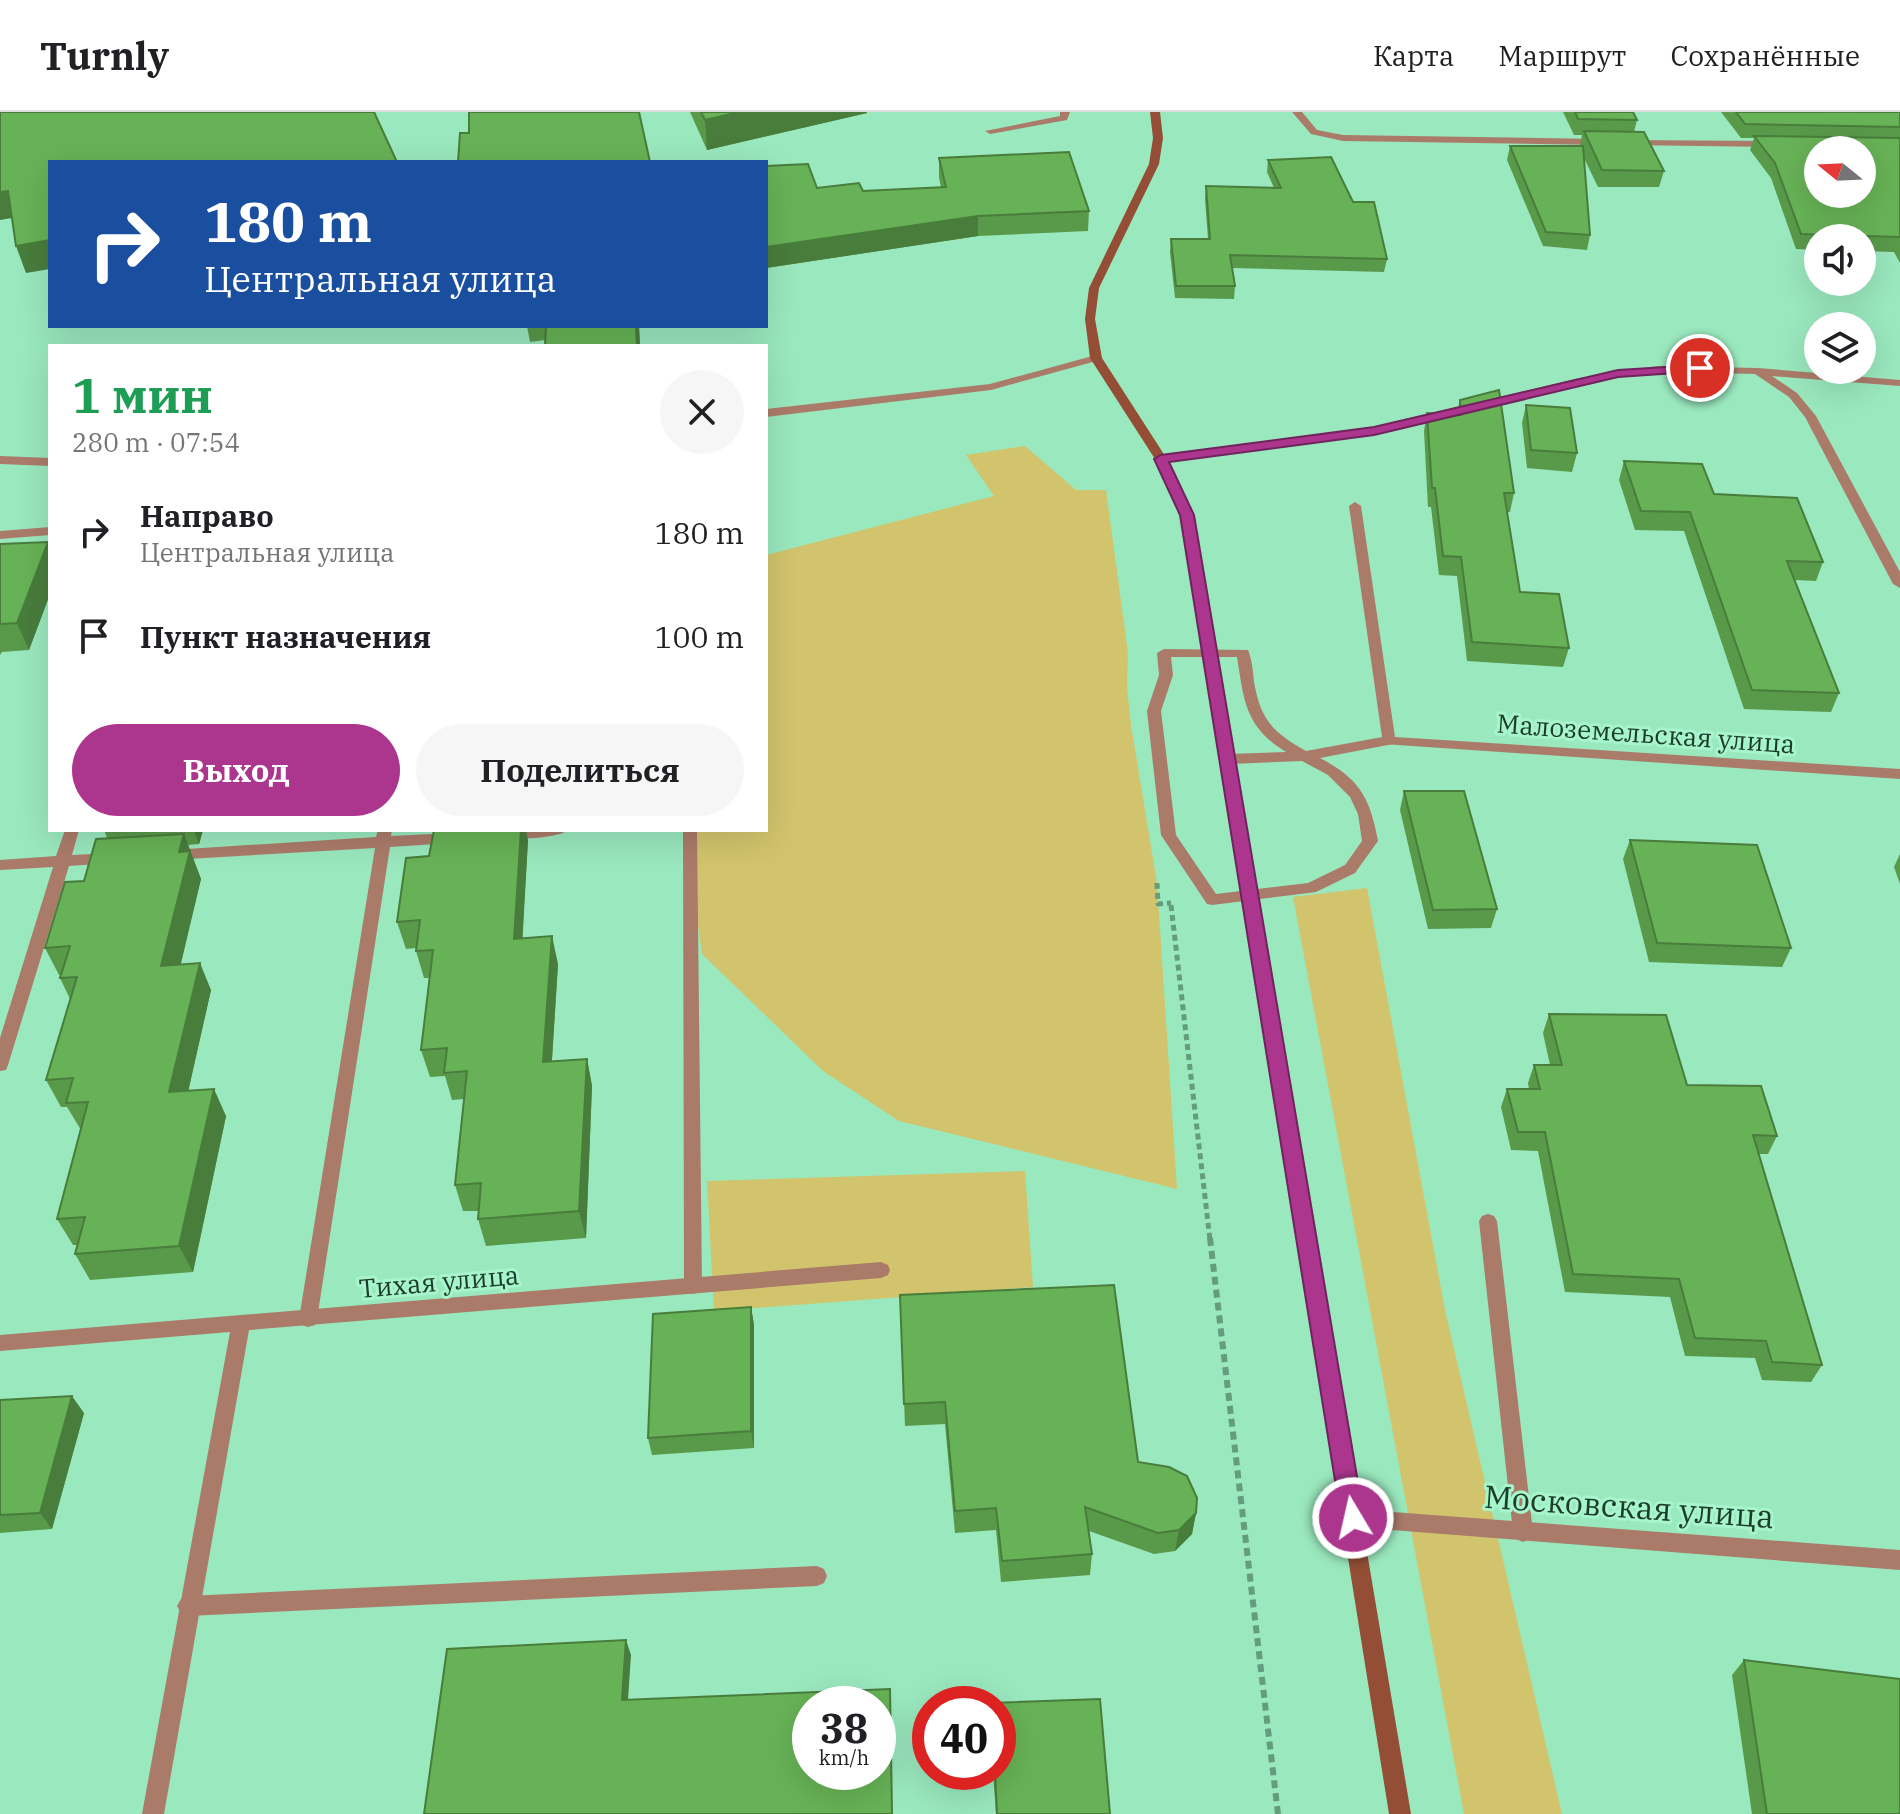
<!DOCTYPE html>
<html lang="ru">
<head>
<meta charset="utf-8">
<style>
	body { margin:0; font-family:"IBM Plex Serif",serif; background:#f6f6f6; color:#202124; height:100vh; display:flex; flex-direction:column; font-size:30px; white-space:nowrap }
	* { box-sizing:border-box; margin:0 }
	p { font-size:26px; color:#757577 }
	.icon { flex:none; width:44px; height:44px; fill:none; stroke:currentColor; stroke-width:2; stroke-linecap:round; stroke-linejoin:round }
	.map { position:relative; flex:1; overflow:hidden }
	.panel { position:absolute; left:48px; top:232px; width:720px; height:488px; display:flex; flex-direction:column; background:#fff; border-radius:0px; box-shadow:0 8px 32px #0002 }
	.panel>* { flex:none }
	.banner { position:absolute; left:48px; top:48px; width:720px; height:168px; border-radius:0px; box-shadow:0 8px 32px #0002; background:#1a4fa0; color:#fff; overflow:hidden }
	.needle { width:52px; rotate:288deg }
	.fabs { position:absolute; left:1804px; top:24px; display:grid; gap:16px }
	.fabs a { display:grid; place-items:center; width:72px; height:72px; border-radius:50%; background:#fff; box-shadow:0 8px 32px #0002; font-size:40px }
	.speed { position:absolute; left:792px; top:1574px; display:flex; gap:16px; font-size:40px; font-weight:700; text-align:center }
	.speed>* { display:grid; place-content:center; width:104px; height:104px; border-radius:50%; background:#fff; box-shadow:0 8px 32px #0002; line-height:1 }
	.speed small { font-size:20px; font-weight:400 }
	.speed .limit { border:12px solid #d22; background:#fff; color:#111 }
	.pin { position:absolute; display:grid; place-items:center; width:68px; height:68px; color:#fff; margin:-34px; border:4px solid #fff; border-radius:50%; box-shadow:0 2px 8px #0007 }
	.me { position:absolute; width:88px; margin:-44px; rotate:351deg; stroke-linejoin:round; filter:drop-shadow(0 0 6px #0008) }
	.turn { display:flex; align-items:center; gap:28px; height:168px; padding:0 24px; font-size:36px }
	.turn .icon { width:104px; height:104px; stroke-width:2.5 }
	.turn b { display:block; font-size:56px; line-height:68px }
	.round { display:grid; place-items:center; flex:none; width:84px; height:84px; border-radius:42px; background:#f6f6f6 }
	.overview { display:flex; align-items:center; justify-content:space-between; height:136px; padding:0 24px }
	h1 { font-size:48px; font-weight:700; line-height:60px; color:#1e9e55 }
	.cta { display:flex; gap:16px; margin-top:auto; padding:16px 24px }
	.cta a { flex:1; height:92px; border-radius:48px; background:#ac368e; color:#fff; font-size:32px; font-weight:700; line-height:92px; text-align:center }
	.cta a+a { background:#f6f6f6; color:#202124 }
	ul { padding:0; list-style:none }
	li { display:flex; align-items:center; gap:24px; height:104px; padding:0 24px }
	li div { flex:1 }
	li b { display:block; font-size:30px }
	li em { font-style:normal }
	header { display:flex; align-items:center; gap:48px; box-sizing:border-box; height:112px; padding:0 40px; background:#fff; border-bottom:2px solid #e0e0e0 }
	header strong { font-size:38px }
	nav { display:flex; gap:44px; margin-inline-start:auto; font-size:28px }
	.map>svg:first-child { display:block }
</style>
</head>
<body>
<header>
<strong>Turnly</strong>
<nav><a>Карта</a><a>Маршрут</a><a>Сохранённые</a></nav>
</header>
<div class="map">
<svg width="1900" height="1702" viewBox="0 0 1900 1702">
	<rect width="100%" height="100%" fill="#9ae8be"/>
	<path fill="#d2c46c" d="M1025,334L1076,378H1106L1128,541L1127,576L1131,613L1157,771L1177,1077L899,1009L823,959L702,842L688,743L689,718H766V443L994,384L966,343Z
		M1367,776L1445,1198L1562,1702H1464L1293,785Z
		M1025,1059L1033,1175L714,1199L707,1069Z"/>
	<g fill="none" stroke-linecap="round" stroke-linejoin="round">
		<path stroke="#639d7e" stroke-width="5" stroke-dasharray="6 4" stroke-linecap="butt" d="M1157,771L1158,792L1171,791
			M1171,793L1210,1128"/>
		<path stroke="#639d7e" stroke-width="6" stroke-dasharray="8 5" stroke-linecap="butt" d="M1210,1126L1278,1702"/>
		<path fill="#ab7b6a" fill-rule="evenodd" d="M1060,0H1070L1067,8L990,22L985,19L1060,4Z
			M50,415V423L0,427V419Z
			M1164,537L1248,538C1252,548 1253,559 1254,570C1261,609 1273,620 1306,639L1388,624L1393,626L1395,629L1393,632L1320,646C1360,667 1370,686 1378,729L1355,761L1316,780L1212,793L1207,792L1161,723L1147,599L1159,563L1157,541ZM1171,545H1237C1244,589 1245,615 1286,640L1229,642L1222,647L1229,652L1302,649L1328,663L1350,685L1358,702L1362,729L1345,753L1308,771L1216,782L1176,723L1161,599L1173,563Z
			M65,718H79L72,743L112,741L120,746L112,751L69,754L8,953L6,958L0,959V926L53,755L0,758V748L56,744Z
			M378,718H392L391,724L452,721L460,726L452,731L390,735L317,1207L315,1213L308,1215L301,1213L299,1207L375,736L171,748L163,743L171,738L376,725Z
			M503,718H568C560,726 508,730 500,722Z
			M683,718H697L702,1174L700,1180L693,1182L686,1180L684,1174Z
			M1488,1102L1494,1104L1497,1109L1533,1420L1530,1427L1523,1430L1516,1427L1513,1420L1479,1109L1482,1104Z
			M817,1454L824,1457L827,1464L824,1471L817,1474L188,1504L181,1501L177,1494L181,1487L188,1484Z"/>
		<path fill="#ab7b6a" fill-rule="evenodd" d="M1292,0H1302L1317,18L1343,23L1601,27L1606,30L1601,33L1343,29L1311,22Z
			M1625,28L1773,29L1778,32L1773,35L1628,33L1623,30Z
			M1096,243L1102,246L1100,248L991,278L766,305V297L990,272Z
			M1657,254L1758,256L1900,268V274L1772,264L1797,281L1816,304L1900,460V476L1893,472L1805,305L1789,285L1755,262L1657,260L1579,272L1374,323L1161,351L1155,347L1161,343L1374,315L1579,266Z
			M0,344L50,346V354L0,352Z
			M1355,390L1361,394L1395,625L1900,657V667L1383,632L1349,394Z
			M881,1150L888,1153L890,1158L888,1163L881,1166L249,1218L164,1702H142L230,1220L0,1239V1223Z
			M1353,1397L1900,1438V1458L1353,1415L1346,1413L1343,1406L1346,1399Z"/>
		<path fill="#934e35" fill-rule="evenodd" d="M1150,0H1160L1163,26L1159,52L1099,176L1095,207L1102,246L1167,347L1193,403L1411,1702H1389L1181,403L1155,347L1090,246L1085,207L1089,176L1149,52L1153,26Z"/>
	</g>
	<path fill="#59994a" d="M690,0H867V1L707,38Z
		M1563,0H1633L1637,8L1634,20L1664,59L1659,75H1598L1584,46L1590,123L1587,138L1543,134L1507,48L1510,34H1580L1582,23H1574Z
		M1721,0H1900V151L1894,140L1862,139V126H1818V138L1796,137L1771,66L1750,38L1754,26H1741Z
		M939,46L1089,99L1088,119L978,124L766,156L817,76L863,79L941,75L939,66Z
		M1268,48L1353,90L1387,147L1384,160L1232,156L1235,174L1234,187L1175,186L1170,140L1171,127H1208L1205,87L1206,74L1274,76L1267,60Z
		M527,214H639L640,234L545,228L530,230Z
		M1460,288L1514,381L1510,400H1507L1520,480L1569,536L1563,555L1467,549L1457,464L1439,463L1431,395H1428L1424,319L1427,301L1456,303Z
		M1526,293L1577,341L1572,360L1527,356L1522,311Z
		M1624,349L1714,382L1823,450L1816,469L1795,468L1839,581L1831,600L1744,597L1684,419L1635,418L1619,368Z
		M0,432L50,434V482L29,538L2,540L0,543Z
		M1404,679L1497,797L1491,816L1428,817L1400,698Z
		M104,718H203L199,732L188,733L201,767L180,852L211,878L188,979L226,1004L193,1160L90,1168L75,1142L77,1133H73L57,1107L81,1018L67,995H61L46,968L70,887L60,866L61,863H59L45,836L107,726Z
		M528,728L522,826L558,852L552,949L587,947L592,974L586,1126L486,1134L478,1107V1099H463L455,1073L464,987L452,988L445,964L430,965L421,938L429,866H424L416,839V836L406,837L397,810L429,744Z
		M1630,728L1791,836L1782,855L1649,850L1623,747Z
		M1900,742V772L1894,755Z
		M1549,902L1687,973L1777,1024L1768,1042H1759L1822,1253L1811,1270L1762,1268L1755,1246L1685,1244L1670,1185L1565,1180L1538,1039L1511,1038L1501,995L1507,977H1529L1528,971L1534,953H1550L1543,921Z
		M900,1183L1138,1350L1196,1401L1192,1422L1175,1439L1154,1442L1089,1419L1092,1442L1090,1463L1001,1470L996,1418L955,1421L945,1312L905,1314Z
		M751,1195L754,1213V1336L652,1343L648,1326Z
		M0,1288L84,1301L52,1417L0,1421Z
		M1744,1548L1900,1702H1752L1732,1563Z
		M993,1660H998L1110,1702H996Z"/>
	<path fill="#487d3c" d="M739,0H867V1L707,38L705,8Z
		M8,79L18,105L0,108V80Z
		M978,104V124L766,156V135Z
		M50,128V157L26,161L16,134Z
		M636,214H639L640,234H637Z
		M48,430L50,434V482L29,538L17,511Z
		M194,718H203L199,732Z
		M521,718H526L528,728L521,854L514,827Z
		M184,722L201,767L174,881L161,854L179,740Z
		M552,824L558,852L550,977L543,950Z
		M200,851L211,878L182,1007L169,980Z
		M587,947L592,974L586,1126L579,1099Z
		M214,977L226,1004L193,1160L179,1134Z
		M751,1195L754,1213V1336L751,1319Z
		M72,1284L84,1301L52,1417L40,1401Z
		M1196,1401L1192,1422L1175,1439L1179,1418Z
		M626,1528L631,1543L627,1602L622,1588Z"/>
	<path fill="#67b256" stroke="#487d3c" stroke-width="2" fill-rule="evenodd" d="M0,0H374L397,50H50V128L16,134L8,79L0,80Z
		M469,0H639L650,50H458L460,21H469Z
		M701,0H739L705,8Z
		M1575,0H1633L1637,8L1578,7Z
		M1736,0H1900V15L1745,12Z
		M1584,19L1644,20L1664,59L1602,58Z
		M1754,24L1900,26V125L1801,122L1775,51ZM1818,38H1862V82H1818Z
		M1510,34H1583L1590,123L1546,120Z
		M1069,40L1089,99L978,104L766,135V54L808,52L817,76L859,71L863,79L946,75L939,46Z
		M1331,45L1353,90H1374L1387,147L1230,143L1235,174H1176L1171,127H1210L1206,74L1281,76L1268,48Z
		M546,214H636L637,234H545Z
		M1499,278L1514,381H1504L1520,480L1559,482L1569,536L1472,530L1461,445L1443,444L1435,376H1432L1427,301L1461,303L1460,288Z
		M1526,293L1570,296L1577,341L1531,338Z
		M1624,349L1702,352L1714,382L1797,386L1823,450L1787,449L1839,581L1752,578L1690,400L1641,399Z
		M48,430L17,511L0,512V432Z
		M1404,679H1464L1497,797L1433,798Z
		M434,718H521L514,827L552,824L543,950L587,947L579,1099L478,1107L481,1071L455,1073L467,959L444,961L447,936L421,938L433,838L416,839L420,808L397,810L406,746L429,744Z
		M184,722L179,740L190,739L161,854L200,851L169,980L214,977L179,1134L75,1142L85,1105L57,1107L88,990L66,991L73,966L46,968L77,865L60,866L70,834L45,836L65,770L84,769L96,727Z
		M1630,728L1757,733L1791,836L1657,831Z
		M1549,902L1666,903L1687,973L1761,974L1777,1024L1753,1023L1822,1253L1772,1250L1766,1229L1695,1226L1679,1167L1573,1162L1545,1020H1518L1507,977H1540L1534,953H1562Z
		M1114,1173L1138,1350L1169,1355L1187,1364L1197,1386L1196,1401L1179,1418L1158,1421L1085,1395L1092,1442L1002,1449L996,1396L955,1399L945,1290L904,1292L900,1183Z
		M751,1195V1319L648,1326L653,1202Z
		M72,1284L40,1401L0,1403V1288Z
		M626,1528L622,1588L890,1577L892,1702H424L447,1537ZM810,1592H878V1660H810Z
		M1744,1548L1900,1567V1702H1767Z
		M1100,1587L1110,1702H997L995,1660H998V1592L991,1591Z"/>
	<path fill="#ac368e" stroke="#70235c" stroke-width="2" d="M1700,253L1706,256L1705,259L1618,265L1374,323L1169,350L1194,403L1364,1406L1361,1414L1353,1417L1345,1414L1341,1406L1180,403L1154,347L1161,343L1374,315L1618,258Z"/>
	<g text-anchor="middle" stroke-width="6" stroke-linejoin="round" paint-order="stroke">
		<g font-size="26" fill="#1c3c2c" stroke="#a7f5ca">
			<text transform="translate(1646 622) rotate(4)" y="9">Малоземельская улица</text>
			<text transform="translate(439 1170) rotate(-5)" y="9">Тихая улица</text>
		</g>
		<g font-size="32" fill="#1c3c2c" stroke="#a7f5ca">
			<text transform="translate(1629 1395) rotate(4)" y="11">Московская улица</text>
		</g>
	</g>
</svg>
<div class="fabs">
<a><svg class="needle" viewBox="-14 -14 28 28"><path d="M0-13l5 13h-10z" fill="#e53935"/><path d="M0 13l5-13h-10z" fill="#757577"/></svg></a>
<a><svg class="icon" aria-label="sound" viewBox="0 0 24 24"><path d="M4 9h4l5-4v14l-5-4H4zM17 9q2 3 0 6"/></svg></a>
<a><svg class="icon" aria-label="layers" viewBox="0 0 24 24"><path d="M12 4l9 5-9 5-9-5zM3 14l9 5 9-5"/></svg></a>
</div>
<div class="speed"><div>38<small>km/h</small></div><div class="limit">40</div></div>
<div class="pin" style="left:1700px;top:256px;background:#d93025"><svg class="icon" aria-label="arrive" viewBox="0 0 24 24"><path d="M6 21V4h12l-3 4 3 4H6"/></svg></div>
<svg class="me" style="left:1353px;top:1406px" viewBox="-20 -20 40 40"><circle r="17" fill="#ac368e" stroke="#fff" stroke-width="3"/><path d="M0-11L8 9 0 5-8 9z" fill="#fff"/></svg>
<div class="banner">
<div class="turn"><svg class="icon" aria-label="right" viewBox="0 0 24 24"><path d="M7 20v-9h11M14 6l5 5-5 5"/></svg><div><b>180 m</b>Центральная улица</div></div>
</div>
<section class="panel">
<div class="overview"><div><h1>1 мин</h1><p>280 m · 07:54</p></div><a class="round"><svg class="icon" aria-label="close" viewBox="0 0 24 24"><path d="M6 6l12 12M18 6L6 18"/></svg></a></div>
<ul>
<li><svg class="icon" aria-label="right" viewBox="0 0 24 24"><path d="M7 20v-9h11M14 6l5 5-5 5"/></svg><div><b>Направо</b><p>Центральная улица</p></div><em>180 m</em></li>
<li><svg class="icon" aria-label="arrive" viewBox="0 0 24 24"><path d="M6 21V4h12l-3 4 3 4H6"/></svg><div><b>Пункт назначения</b></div><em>100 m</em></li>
</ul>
<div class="cta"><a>Выход</a><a>Поделиться</a></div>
</section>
</div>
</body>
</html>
